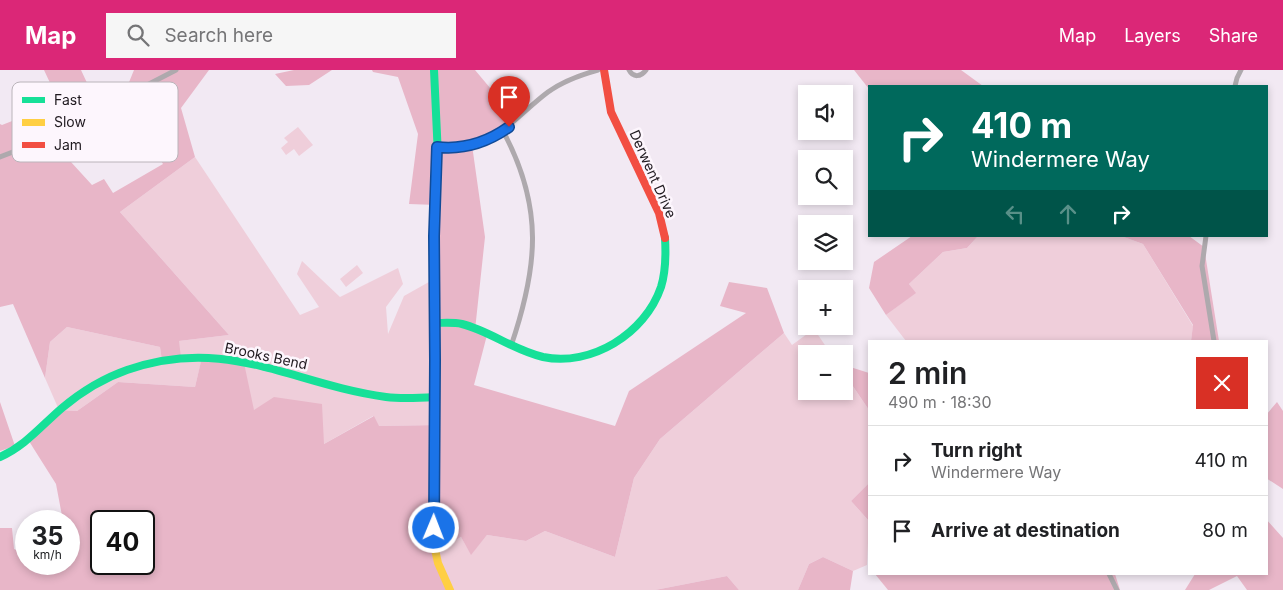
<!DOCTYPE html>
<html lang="en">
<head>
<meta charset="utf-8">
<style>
	body { margin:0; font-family:Inter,sans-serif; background:#f6f6f6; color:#202124; height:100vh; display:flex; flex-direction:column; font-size:19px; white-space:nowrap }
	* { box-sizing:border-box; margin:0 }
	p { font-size:16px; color:#757577 }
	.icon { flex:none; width:28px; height:28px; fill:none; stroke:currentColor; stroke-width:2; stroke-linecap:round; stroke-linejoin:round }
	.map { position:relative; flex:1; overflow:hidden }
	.sheet { position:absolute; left:868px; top:270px; width:400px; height:235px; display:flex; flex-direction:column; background:#fff; border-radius:0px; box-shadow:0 2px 8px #0003 }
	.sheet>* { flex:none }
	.hud { position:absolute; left:868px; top:15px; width:400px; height:152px; border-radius:0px; box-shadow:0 2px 8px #0003; background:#00695c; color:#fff; overflow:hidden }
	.controls { position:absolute; left:798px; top:15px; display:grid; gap:10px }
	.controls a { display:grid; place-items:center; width:55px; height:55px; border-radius:0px; background:#fff; box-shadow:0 2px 8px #0003; font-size:25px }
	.speed { position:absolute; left:15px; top:440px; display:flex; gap:10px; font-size:25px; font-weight:700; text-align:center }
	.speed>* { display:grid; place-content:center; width:65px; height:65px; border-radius:50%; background:#fff; box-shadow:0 2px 8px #0003; line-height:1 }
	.speed small { font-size:12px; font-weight:400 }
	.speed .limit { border:2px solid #111; border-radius:8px; background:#fff; color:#111 }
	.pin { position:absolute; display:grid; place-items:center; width:42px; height:42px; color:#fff; margin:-51px -21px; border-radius:50% 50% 50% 0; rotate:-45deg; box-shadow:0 0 5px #0007 }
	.pin .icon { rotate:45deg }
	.me { position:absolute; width:55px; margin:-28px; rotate:1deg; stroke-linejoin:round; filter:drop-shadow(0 0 4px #0008) }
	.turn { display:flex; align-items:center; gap:18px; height:105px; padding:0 20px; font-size:22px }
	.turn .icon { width:65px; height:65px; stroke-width:2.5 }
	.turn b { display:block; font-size:35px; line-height:42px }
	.lanes { display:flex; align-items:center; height:48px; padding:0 20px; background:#0003; justify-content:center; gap:25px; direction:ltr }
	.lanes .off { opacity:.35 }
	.round { display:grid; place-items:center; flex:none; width:52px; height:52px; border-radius:0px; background:#f6f6f6 }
	.summary { display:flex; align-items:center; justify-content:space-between; height:85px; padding:0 20px }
	h1 { font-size:30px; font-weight:600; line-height:38px }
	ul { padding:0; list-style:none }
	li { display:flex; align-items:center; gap:15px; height:70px; padding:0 20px; border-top:1px solid #e0e0e0 }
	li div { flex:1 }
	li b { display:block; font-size:19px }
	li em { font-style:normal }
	header { display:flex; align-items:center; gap:30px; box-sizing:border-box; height:70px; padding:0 25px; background:#db2777; color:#fff }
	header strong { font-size:24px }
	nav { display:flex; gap:28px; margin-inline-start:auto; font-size:18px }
	.search { width:350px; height:45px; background:#f6f6f6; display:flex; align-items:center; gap:12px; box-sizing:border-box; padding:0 18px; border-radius:0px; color:#757577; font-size:19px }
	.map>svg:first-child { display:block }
</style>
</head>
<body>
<header>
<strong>Map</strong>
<div class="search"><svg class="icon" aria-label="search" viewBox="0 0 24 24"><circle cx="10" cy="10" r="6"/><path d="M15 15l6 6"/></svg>Search here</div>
<nav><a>Map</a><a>Layers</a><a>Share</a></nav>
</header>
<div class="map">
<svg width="1283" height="520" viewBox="0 0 1283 520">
	<rect width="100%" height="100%" fill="#f2e9f3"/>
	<path fill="#efceda" d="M298,57L313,75L299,86L294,79L286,85L281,78L288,72L284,68Z
		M195,87L300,245L319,237L297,204L302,191L340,227L398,198L403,214L386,237L388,264L404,226L436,208L438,355L378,356L373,346L324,374L254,340L202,288L195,317L118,312L77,341L59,340L45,308L50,272L67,257L160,277L162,291L179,271L229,265L120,142Z
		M978,166H1121L1143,174L1193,256L1191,271H906L886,245L915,223L909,214L943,182L967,178Z
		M357,195L363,203L346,217L340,209Z
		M814,259L831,284H806V321H844V303L869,340V413L851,431L869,451L867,495L853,501L823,487L809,494L798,520H739L727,506L655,520H450L435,481L461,467L471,484L487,465L526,471L545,461L615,487L634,408L660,369L784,263L792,275Z"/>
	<path fill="#e8b6c8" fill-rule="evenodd" d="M44,0H81L88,15L81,43L65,45Z
		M134,0H209L181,38L195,87L120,142L229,265L179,271L181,288L162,291L160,277L67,257L50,272L45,308L13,234L0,237V54L2,55L40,40L60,80L92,115L104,109L113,123L163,94L123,27Z
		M294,0H332L309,15L286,16L275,4Z
		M372,0H475L516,49L472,75L485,167L475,260L487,265L474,315L615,356L629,321L746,243L720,236L729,212L767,218L784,263L660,369L634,408L615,487L545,461L526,471L487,465L471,485L461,467L435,481L450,520H0V458H12L14,479L26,484V494H69V451H63L56,414L27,368L59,340L77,341L118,312L195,317L202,287L244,293L254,340L274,327L322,334L324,374L374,346L379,356L438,355L437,135L409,134L418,64L398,7L373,2ZM101,451H144V494H101Z
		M854,0H961L983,16H869V19Z
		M912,166H978L967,178L943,182L909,214L916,223L886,245L869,218L874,192Z
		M1121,166H1189L1204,177L1219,271H1191L1193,255L1143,174Z
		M844,295L869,303V340L844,303Z
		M0,332L15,376L0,381Z
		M1277,332L1283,341V419L1266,408V345Z
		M869,413V451L851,431Z
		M1266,449L1283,468V520H1247L1237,506L1209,520H1185L1195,504H1266Z
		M823,487L853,501L850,520H798L809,494Z
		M875,504H1115L1120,520H888Z
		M727,506L739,520H655Z"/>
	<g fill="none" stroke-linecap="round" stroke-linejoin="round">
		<path stroke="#aea9ad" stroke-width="5" d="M629,0C633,8 641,7 646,0
			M1235,16L1237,8L1241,0
			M503,61C544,137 538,197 511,276
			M437,77C491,84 511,50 548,22C563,11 580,5 598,0
			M0,87L31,75L176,0
			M1206,166L1202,196L1214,271
			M1109,504L1117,520"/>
		<path stroke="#16e098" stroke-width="8" d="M434,0L438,86L434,166V209
			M435,253C444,253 453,252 462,254C490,261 513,280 543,287C591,297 645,264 661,217C666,201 666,185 665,168
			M0,387C25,376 41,356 62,338C81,322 104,308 127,300C227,265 291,314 386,327C402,329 419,328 435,327"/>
		<path stroke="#ffcf43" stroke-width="8" d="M434,209V475L438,493L450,520"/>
		<path stroke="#f24e42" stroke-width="8" d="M604,0L611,42L659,143L665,168"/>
	</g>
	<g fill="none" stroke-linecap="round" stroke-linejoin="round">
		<defs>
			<path id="route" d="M434,458L435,290L434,166L437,77C463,80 488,72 509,57"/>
		</defs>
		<use href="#route" stroke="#114b97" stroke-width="12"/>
		<use href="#route" stroke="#1a73e8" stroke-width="9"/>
	</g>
	<g text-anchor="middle" stroke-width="5" stroke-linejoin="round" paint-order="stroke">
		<g font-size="14" fill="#1f191f" stroke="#fdf6fd">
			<text transform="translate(653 104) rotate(66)" y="5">Derwent Drive</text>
			<text transform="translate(266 286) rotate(12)" y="5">Brooks Bend</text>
		</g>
	</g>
	<rect x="12" y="12" width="166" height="80" rx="8" fill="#fdf6fd" stroke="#bab4ba" stroke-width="1"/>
	<rect x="22" y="27" width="23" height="6" fill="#16e098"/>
	<rect x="22" y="49" width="23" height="7" fill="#ffcf43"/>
	<rect x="22" y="72" width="23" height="6" fill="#f24e42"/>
	<g font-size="14" fill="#1f191f">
		<text x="54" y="35">Fast</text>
		<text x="54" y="57">Slow</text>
		<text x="54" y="80">Jam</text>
	</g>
</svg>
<div class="controls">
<a><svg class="icon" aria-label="sound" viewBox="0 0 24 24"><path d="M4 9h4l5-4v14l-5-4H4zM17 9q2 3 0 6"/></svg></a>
<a><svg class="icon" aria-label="search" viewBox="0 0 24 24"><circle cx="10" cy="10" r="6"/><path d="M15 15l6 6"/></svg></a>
<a><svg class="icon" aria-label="layers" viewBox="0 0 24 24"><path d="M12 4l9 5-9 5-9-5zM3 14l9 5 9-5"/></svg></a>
<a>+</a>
<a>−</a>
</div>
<div class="speed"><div>35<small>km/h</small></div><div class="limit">40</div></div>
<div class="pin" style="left:509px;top:57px;background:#d93025"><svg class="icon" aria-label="arrive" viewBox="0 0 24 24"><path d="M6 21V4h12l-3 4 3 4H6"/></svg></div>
<svg class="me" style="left:434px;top:458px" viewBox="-20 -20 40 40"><circle r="17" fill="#1a73e8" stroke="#fff" stroke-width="3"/><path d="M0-11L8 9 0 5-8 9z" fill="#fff"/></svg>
<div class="hud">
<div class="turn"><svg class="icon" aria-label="right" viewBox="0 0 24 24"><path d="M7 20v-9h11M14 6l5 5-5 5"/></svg><div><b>410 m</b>Windermere Way</div></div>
<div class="lanes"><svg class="icon off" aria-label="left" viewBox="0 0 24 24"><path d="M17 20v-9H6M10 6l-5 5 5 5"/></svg><svg class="icon off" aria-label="ahead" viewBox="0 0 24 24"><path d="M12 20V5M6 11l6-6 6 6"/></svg><svg class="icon" aria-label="right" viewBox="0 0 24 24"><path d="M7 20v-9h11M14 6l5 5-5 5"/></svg></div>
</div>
<section class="sheet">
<div class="summary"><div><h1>2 min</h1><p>490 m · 18:30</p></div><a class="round" style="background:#d93025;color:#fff"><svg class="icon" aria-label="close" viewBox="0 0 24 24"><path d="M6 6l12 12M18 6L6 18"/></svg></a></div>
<ul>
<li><svg class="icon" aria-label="right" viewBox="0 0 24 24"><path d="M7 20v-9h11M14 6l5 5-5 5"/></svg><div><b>Turn right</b><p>Windermere Way</p></div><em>410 m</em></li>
<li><svg class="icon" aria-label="arrive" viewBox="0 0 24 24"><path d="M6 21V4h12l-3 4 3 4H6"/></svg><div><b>Arrive at destination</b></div><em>80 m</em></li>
</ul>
</section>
</div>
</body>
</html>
